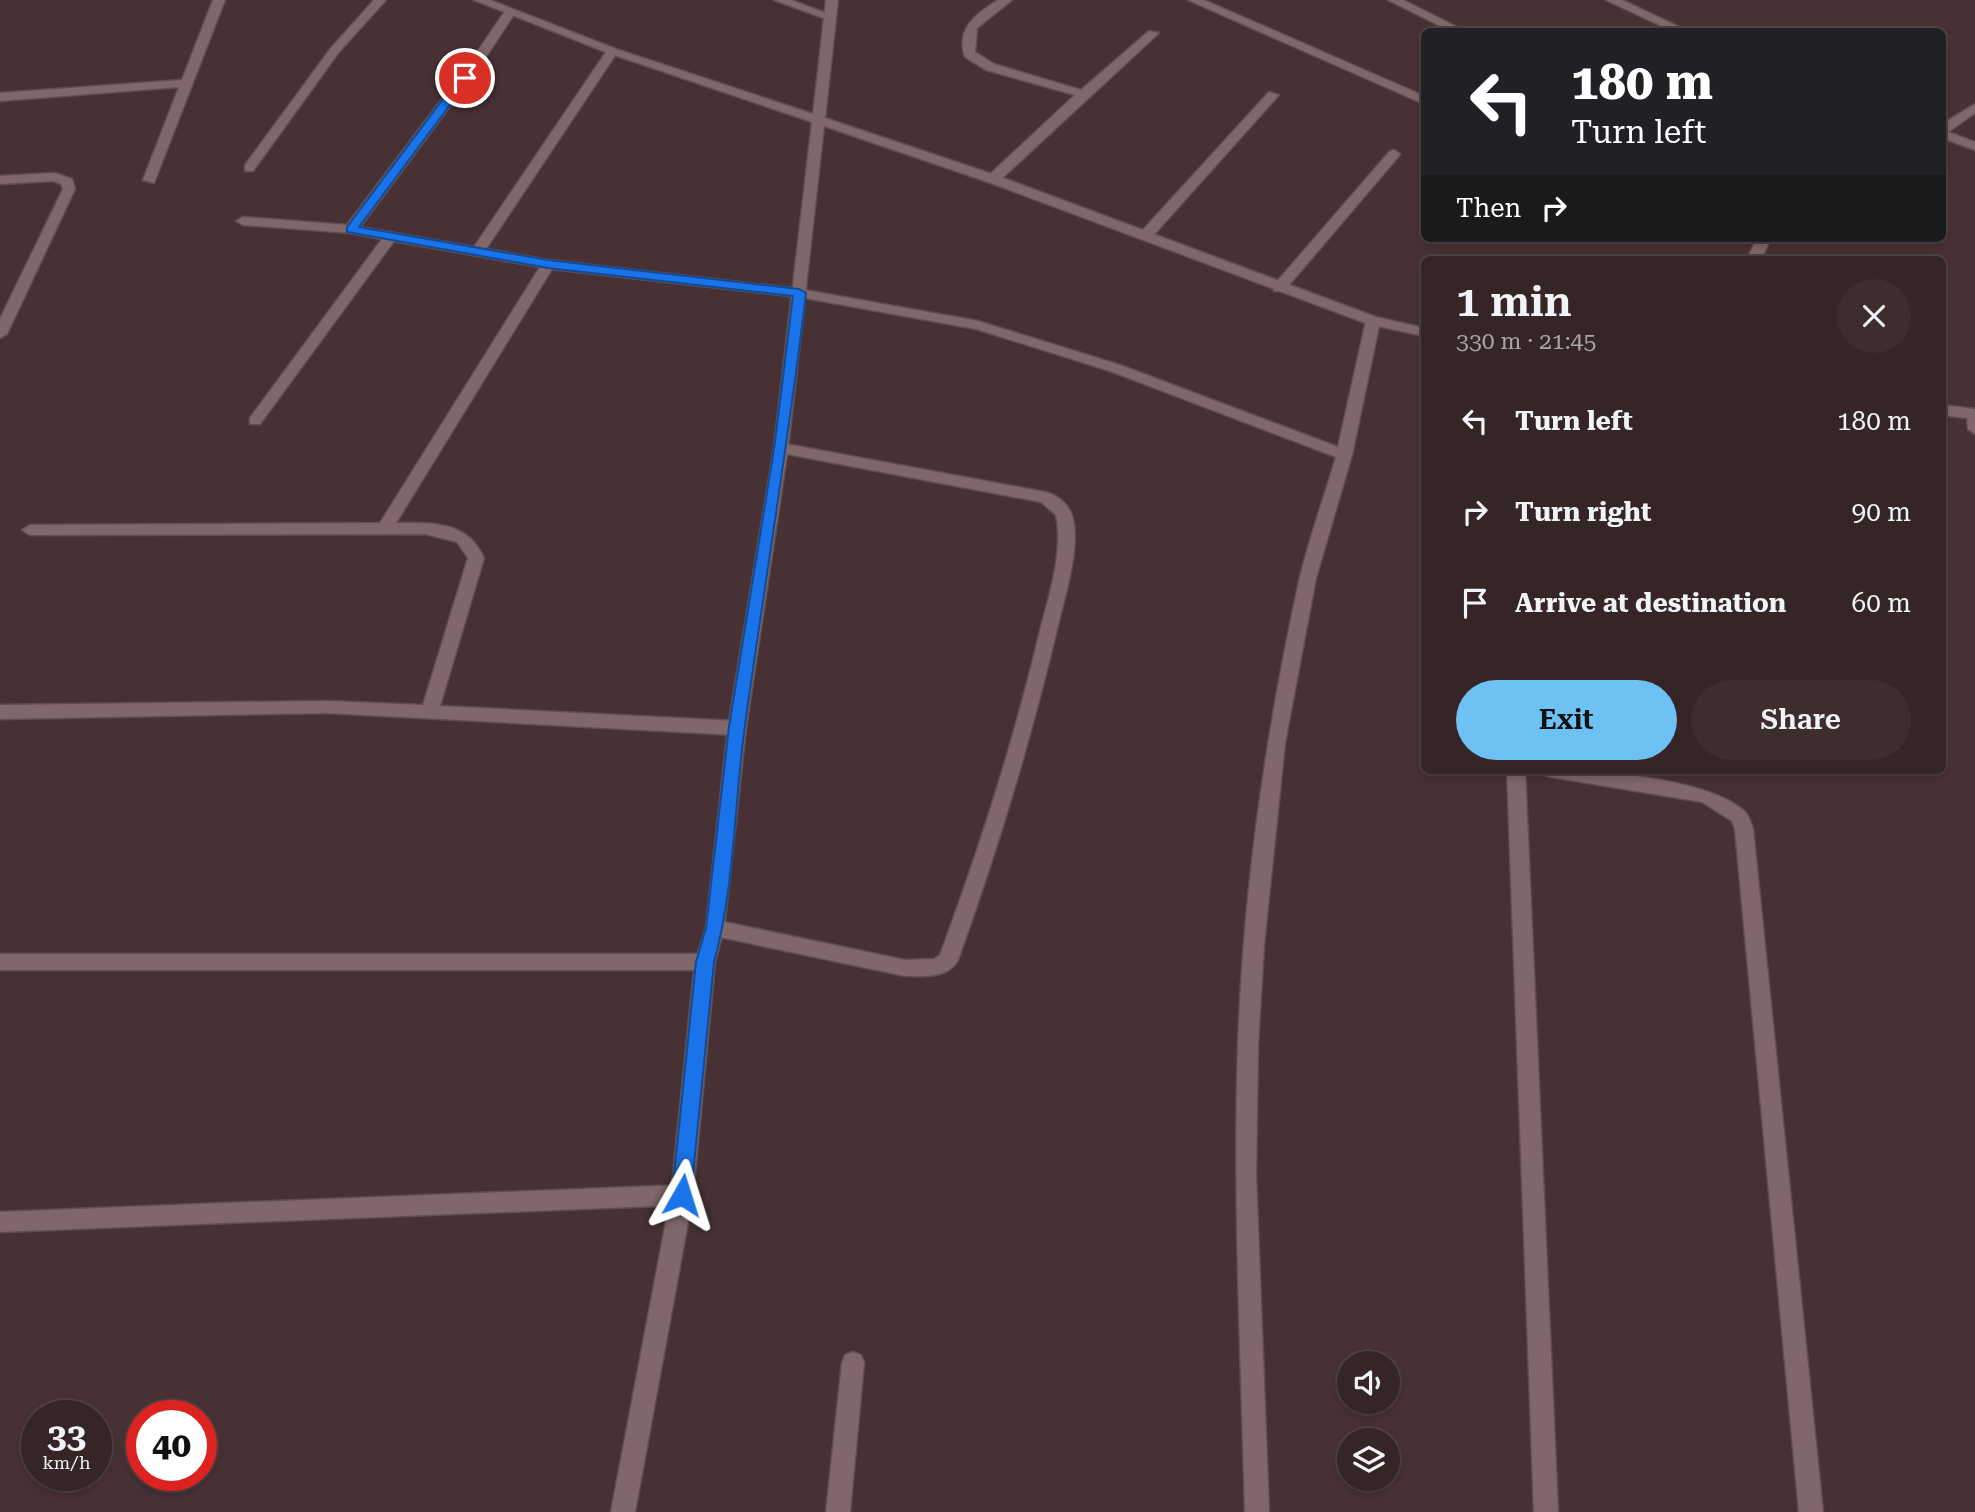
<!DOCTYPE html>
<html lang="en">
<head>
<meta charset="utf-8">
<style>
	body { margin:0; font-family:"Roboto Serif",serif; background:#3d2d2f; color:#f1f3f6; height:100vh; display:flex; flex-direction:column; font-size:26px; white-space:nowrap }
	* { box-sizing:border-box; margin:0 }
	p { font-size:23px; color:#aaa5a7 }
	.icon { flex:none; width:38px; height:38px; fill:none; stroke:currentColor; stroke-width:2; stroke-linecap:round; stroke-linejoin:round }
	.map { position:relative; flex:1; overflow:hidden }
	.drawer { position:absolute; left:1421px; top:256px; width:525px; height:518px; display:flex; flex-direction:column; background:#352527; border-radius:10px; box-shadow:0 4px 10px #0003,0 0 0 2px #4f4244 }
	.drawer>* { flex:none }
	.banner { position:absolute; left:1421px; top:28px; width:525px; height:214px; border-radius:10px; box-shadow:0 4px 10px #0003,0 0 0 2px #4f4244; background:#202124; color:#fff; overflow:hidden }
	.tools { position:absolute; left:1337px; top:1351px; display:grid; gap:14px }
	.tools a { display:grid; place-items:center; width:63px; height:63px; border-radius:50%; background:#352527; box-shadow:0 4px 10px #0003,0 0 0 2px #4f4244; font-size:35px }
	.speed { position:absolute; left:21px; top:1400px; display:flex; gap:14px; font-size:35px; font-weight:700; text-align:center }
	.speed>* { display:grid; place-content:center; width:91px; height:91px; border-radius:50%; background:#352527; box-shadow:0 4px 10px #0003,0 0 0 2px #4f4244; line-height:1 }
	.speed small { font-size:18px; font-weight:400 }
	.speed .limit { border:10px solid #d22; background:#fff; color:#111 }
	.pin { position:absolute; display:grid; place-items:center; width:60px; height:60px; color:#fff; margin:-30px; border:4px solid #fff; border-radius:50%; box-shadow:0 2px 7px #0007 }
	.me { position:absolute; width:77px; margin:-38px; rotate:6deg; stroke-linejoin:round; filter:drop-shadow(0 0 5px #0008) }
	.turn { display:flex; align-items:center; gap:24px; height:147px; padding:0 35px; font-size:32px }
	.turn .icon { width:91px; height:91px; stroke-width:2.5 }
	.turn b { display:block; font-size:49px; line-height:60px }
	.then { display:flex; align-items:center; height:66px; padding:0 35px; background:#0003; gap:14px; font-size:26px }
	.round { display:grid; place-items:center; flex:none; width:74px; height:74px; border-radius:37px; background:#3d2d2f }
	.headline { display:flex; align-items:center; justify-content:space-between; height:119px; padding:0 35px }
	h1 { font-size:42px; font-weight:600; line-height:52px }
	.button { display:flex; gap:14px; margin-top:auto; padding:14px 35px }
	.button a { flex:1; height:80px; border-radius:42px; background:#6ec2f3; color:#111; font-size:28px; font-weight:600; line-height:80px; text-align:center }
	.button a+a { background:#3d2d2f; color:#f1f3f6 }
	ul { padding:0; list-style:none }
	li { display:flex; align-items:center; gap:21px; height:91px; padding:0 35px }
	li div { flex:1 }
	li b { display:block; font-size:26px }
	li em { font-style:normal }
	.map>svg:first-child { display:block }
</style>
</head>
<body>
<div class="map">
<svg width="1975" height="1512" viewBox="0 0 1975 1512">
	<rect width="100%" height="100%" fill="#473134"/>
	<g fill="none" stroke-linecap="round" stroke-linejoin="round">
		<defs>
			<path id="minor" d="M213,0H225L154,183L143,180L179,87L0,101V93L182,80Z
				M374,0H386L339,52L253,171H245V165L331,48Z
				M774,0H791L836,17L826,19Z
				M998,0H1012L977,28L975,52L994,64L1081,90L1149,31L1159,33L998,182H988V176L1075,95L986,70L965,57C955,29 977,13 998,0Z
				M1188,0H1204L1424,96V104Z
				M1388,0H1403L1467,32H1452Z
				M1606,0H1622L1690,32H1674Z
				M509,10L515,13L482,63L360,227L474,247L608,49L612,47L618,51L486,249L548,260L799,289L978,321L1120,365L1338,447L1366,321L1373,317L1380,321L1352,455L1316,578L1285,743L1264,945L1258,1045L1256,1174L1269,1512H1245C1241,1357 1233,1202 1238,1047C1243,891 1266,733 1299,581C1309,539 1324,498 1336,457L1110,371L976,329L799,297L552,269L396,523C432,523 467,520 484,558L440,706L737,721L743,723L746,728L743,733L737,735L327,713L0,719V705L327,701L423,705L468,558L457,542L425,534L30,535L22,530L30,525L380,523L540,267L394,241L260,424H250V418L382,239L351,233L243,225L236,221L243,217L347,225L473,58L505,11Z
				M1269,92L1279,95L1151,238H1141V232Z
				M1975,104V113L1948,132L1975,142V150L1942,138V124Z
				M1394,150L1400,154L1398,157L1284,291H1274V285L1390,151Z
				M55,173L72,179L75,189L7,334L0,338V319L63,189L61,184L53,181L0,184V176Z
				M1757,238H1771L1761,259H1747Z
				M1974,409H1975V434L1968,429L1967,414Z
				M781,443L1045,492C1057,495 1068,503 1072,516C1081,544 1066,593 1059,621C1032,736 998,849 958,960C948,979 923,976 905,976L715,936L708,934L706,928L708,922L715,920L905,960L934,959L940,955C979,850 1013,744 1039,635C1048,598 1064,553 1056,515L1041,502L776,452L774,448Z
				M1507,770H1525L1558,1512H1534Z
				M1542,770C1593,770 1704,777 1743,810C1749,814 1751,823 1753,829L1823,1512H1799L1735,829L1732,821L1702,802L1551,777L1545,775Z
				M0,954H705L712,956L715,962L712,968L705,970H0Z
				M682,1185L689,1188L693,1195L689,1202L682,1205L0,1232V1212Z
				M853,1352L861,1355L864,1363L850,1512H826L842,1363L845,1355Z"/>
			<path id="tertiary" d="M474,0H490L616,49L813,114L826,0H838L825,118L998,176L1376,317L1424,328V336L1368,324L988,182L824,126L788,448L746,728L724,928L715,962L693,1195L635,1512H611L671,1195L695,962L706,928L728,728L774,448L812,122L608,53Z
				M1942,405L1975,409V419L1942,415Z"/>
		</defs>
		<use href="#minor" stroke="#5f4e50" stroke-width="3"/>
		<use href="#tertiary" stroke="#5f4e50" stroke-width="3"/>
		<use href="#minor" fill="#7f676a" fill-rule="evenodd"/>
		<use href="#tertiary" fill="#7f676a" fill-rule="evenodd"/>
	</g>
	<path fill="#1a73e8" stroke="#114b97" stroke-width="2" d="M465,74L470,78L359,227L548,260L799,289L806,293C789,438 765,581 745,725C734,804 735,886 714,962L691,1195L688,1202L682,1204L675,1202L672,1195L696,962L706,928L729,727L774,449L793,296L548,268L347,232V227L461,75Z"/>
</svg>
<div class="tools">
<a><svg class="icon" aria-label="sound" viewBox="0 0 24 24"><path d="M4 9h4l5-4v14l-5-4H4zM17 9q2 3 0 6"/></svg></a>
<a><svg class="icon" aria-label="layers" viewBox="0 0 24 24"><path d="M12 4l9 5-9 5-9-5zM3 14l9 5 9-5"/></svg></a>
</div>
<div class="speed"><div>33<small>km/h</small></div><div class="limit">40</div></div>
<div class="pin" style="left:465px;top:78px;background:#d93025"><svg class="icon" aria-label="arrive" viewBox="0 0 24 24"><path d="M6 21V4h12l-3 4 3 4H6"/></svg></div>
<svg class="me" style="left:682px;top:1195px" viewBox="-20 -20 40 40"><path d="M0-17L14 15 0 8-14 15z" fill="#1a73e8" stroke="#fff" stroke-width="4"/></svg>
<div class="banner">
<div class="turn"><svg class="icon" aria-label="left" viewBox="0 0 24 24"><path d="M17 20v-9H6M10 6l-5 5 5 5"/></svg><div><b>180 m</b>Turn left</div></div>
<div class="then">Then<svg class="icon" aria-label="right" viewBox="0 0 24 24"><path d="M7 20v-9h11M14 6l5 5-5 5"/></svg></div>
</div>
<section class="drawer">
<div class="headline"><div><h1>1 min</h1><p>330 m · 21:45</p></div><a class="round"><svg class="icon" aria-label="close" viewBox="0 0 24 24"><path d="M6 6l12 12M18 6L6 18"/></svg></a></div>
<ul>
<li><svg class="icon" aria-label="left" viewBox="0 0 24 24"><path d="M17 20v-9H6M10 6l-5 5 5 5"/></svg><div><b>Turn left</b></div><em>180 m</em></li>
<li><svg class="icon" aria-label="right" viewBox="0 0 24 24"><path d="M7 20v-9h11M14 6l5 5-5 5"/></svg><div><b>Turn right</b></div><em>90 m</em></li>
<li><svg class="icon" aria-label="arrive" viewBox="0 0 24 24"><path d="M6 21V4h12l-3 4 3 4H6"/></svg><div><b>Arrive at destination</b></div><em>60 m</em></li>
</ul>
<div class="button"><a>Exit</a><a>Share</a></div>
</section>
</div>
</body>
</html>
